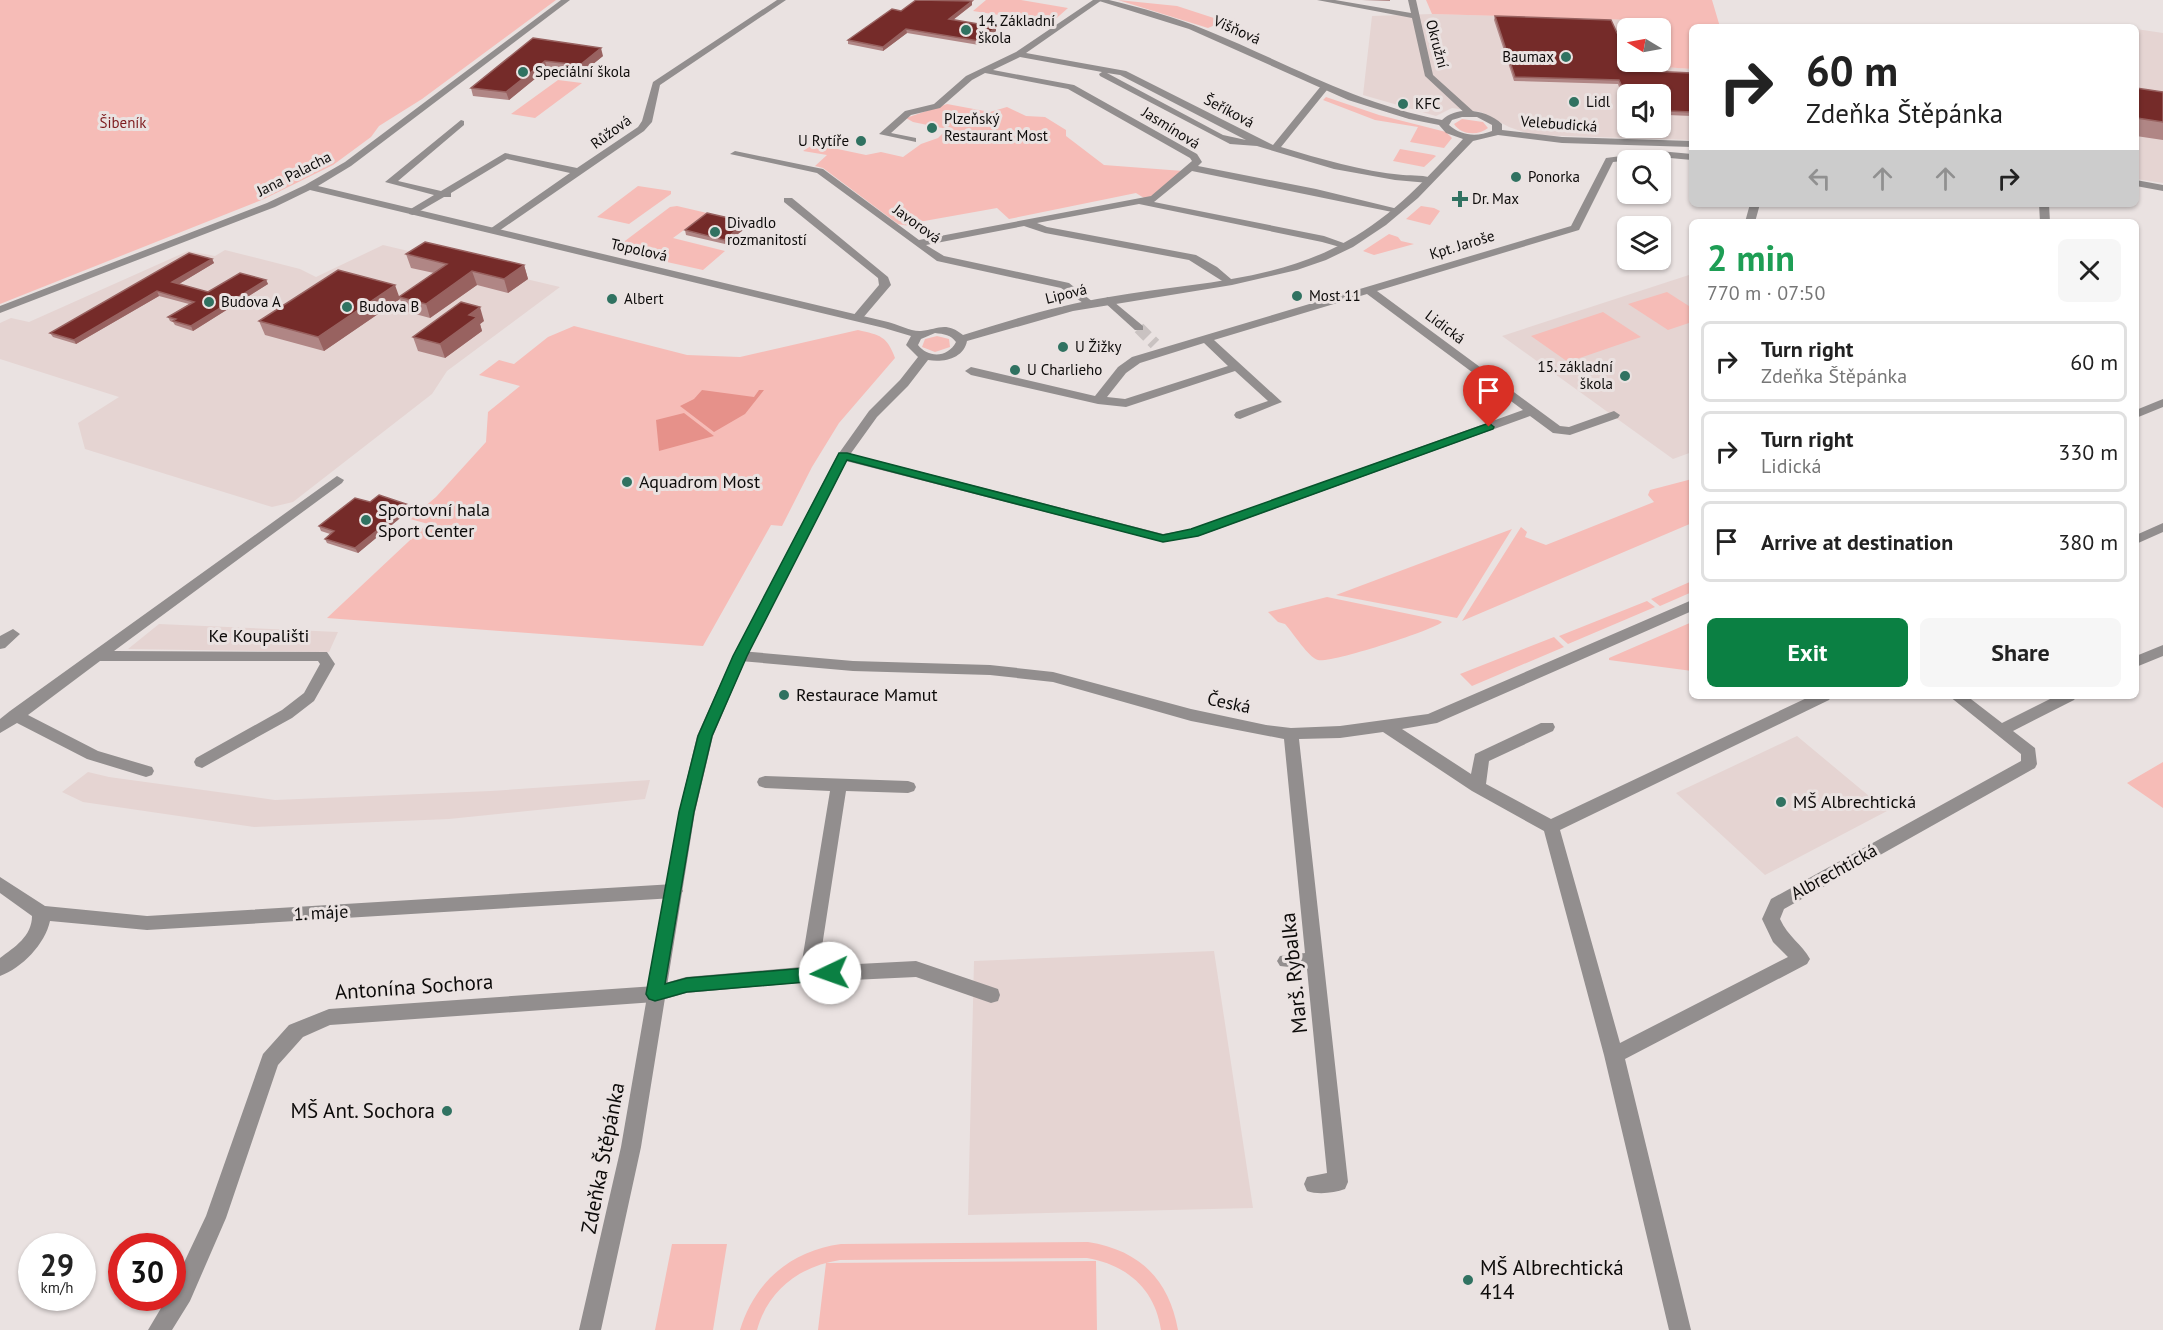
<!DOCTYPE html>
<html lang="en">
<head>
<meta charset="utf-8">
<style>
	body { margin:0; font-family:"PT Sans",sans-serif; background:#f6f6f6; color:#222; height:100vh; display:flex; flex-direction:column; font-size:22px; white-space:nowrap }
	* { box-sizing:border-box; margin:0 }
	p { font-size:20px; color:#767676 }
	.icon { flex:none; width:33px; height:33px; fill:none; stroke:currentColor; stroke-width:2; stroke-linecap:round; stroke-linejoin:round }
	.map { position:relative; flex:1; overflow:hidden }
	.sheet { position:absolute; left:1689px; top:219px; width:450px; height:480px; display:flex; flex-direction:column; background:#fff; border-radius:9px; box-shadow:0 2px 4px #0004 }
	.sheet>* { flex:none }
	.hud { position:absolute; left:1689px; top:24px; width:450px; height:183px; border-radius:9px; box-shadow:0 2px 4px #0004; background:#fff; color:#222; overflow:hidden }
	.needle { width:39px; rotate:280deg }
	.controls { position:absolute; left:1617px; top:18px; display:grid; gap:12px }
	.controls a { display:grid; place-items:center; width:54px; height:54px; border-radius:9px; background:#fff; box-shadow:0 2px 4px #0004; font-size:30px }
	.speed { position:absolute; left:18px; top:1233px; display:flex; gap:12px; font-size:30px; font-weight:700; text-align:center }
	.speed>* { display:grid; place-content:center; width:78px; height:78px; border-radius:50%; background:#fff; box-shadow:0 2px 4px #0004; line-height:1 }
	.speed small { font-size:15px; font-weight:400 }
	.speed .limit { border:9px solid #d22; background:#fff; color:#111 }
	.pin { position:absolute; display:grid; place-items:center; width:51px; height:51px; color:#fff; margin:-62px -26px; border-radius:50% 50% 50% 0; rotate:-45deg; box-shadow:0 0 6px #0007 }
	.pin .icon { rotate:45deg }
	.me { position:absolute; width:66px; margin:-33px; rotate:267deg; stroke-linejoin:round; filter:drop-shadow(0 0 4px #0008) }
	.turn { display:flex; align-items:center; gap:21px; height:126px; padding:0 18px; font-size:27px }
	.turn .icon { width:78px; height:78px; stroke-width:2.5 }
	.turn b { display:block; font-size:42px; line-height:51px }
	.lanes { display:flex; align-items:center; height:57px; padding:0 18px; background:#0003; justify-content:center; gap:30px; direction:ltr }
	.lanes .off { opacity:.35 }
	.round { display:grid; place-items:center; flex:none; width:63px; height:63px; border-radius:9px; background:#f6f6f6 }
	.head { display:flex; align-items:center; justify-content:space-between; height:102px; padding:0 18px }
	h1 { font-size:36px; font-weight:600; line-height:45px; color:#1e9e55 }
	.cta { display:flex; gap:12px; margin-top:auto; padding:12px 18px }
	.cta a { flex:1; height:69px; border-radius:9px; background:#0b8043; color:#fff; font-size:24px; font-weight:600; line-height:69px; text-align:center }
	.cta a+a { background:#f6f6f6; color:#222 }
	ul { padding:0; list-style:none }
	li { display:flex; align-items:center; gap:18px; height:81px; margin:0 12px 9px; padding:0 6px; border:3px solid #e0e0e0; border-radius:9px }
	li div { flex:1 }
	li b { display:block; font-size:22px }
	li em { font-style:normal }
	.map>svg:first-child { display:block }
</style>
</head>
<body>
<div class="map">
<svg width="2163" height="1330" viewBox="0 0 2163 1330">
	<rect width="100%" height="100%" fill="#eae2e1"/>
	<path fill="#e5d4d2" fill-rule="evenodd" d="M1432,14L1634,20L1639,28H1628V62H1659L1663,67L1692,69V140L1532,135L1509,127L1481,112L1452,108L1436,116L1363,95L1372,16ZM1628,94H1660V128H1628Z
		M2136,29L2163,33V183L2136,179Z
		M383,245L560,287L447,371L432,394L293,502L272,507L85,449L78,423L119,397L0,359V323L11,318L29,322L188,251L215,256L225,250L300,269L316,277Z
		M1692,274V452L1673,459L1502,336Z
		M159,624L338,632L329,652L128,649Z
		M1797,736L1887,811L1765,875L1676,793Z
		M88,772L109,777L275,800L491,791L650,780L645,799L449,819L254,827L83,802L62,792Z
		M1214,951L1253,1208L968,1215L974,961Z"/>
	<path fill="#f6bcb7" d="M0,0H556L422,99L379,126L371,137L333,165L264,199L0,304Z
		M986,0H1021L1068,8L1051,23L973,11Z
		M1118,0L1177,6L1223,21L1227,20L1208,28Z
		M1426,0H1712L1720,27H1692V69L1663,67L1659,62L1660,28H1639L1633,20L1432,14Z
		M558,80L582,83L535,118L511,114Z
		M1326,97L1379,115L1446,132L1452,138L1444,148L1410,142L1418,127L1375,120L1323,100Z
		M947,104L990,112L1007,107L1026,116L1045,117L1066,130V136L1104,165L1183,171L1153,197L1144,198L1136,193L1009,219L997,208L913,223L914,227L898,224L823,168L815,166L827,155L803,151L814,144L866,155L881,152L903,157L921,144L938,138L947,129L913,122L906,118Z
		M1462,119L1483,122L1488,128C1478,136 1461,135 1454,124Z
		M1400,149L1434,155L1436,156L1424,167L1393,161Z
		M638,186L671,191V194L629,224L597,217Z
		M677,206L707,213L673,238L725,251L703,270L613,250L670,207Z
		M1421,206L1434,208L1440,211L1430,225L1406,219Z
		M1389,234L1398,237L1401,241L1414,244L1374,255L1363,251Z
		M1667,292L1692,308V322L1668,330L1628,304Z
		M1603,312L1641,337L1568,362L1531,336Z
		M574,326L687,355L740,357L858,330C880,335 887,336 895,358L839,423L812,467L782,526L771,525L703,646L327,618L424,527L454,531L410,519L436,497L486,442L488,412L520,386L479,375L499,360L514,364L548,337Z
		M937,336L949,339L950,347L935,352L922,347L925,339Z
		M1692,479V523L1462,621L1521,527L1527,532L1525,537L1546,545L1654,502L1648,495L1650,490Z
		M1512,529L1457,618L1336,595Z
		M1692,581V592L1660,606L1651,599Z
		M1327,597L1438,620L1442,622C1434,630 1329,664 1318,660C1308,657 1294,634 1285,624L1278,622L1268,612Z
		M1647,601L1655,607L1568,644L1559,636Z
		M1692,622V671L1609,660V658Z
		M1554,637L1564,647L1472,686L1460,674Z
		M2163,762V808L2127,783Z
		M1088,1242C1139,1250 1169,1279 1178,1330H1161C1155,1289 1127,1265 1087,1258L840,1260C800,1266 768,1290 757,1330H740C755,1281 791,1251 841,1244Z
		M672,1244H727L713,1330H655Z
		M1096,1261L1097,1330H818L826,1263Z"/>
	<path fill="#e6918a" d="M702,390L754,397L759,390H764L745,414L714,432L680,406L694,399Z
		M684,413L714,436L659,451L656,420Z"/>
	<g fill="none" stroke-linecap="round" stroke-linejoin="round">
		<path stroke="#c9c2c1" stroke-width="12" stroke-dasharray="12 6" stroke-linecap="butt" d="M1139,328L1155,344"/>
		<path fill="#928e8e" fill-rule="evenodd" d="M777,0H786L660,85L652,122L644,131L496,233L487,231L570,173L507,159L451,193V197H444L413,215L409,214V210L434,195L385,182L461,120L464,121V125L398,181L441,191L505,153L577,168L638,127L642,121L653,82Z
			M1093,0H1102L1026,53L1126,71L1273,145L1321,86H1327V90L1281,147C1321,159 1361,171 1403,175C1412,176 1426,174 1434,180L1429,183L1395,180L1334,169L1257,146L1230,144L1100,76L1099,74L1102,72L1020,57L993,70L1074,85L1197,154L1202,162L1198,166L1316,189L1402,210L1397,213L1192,171L1154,202L1324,236L1352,246L1347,249L1322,242L1139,204L1037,223L1047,227L1196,255L1217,267L1231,279V283L1227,284L1189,260L1045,233L1024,226L926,245L944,256L1069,283L1093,302V306L1089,307L1061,288L937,261L817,173L730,154L735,151L823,169L919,240L1151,196L1192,161L1190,158L1068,89L985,73L972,80L940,108L911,115L891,133L916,138V142L879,134L905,111L934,104L966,76L1016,52ZM1107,73L1120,75L1246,140L1223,135Z
			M1317,0H1335L1411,13L1408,0H1416L1433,75L1474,112V116H1468L1425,76L1412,18Z
			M1659,151L1692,154V160L1659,157L1613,162L1579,230L1377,291L1560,426L1569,427L1614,411L1620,415L1618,418L1570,435L1553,433L1530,416L1199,536L1163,542L838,459L837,456L843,452L1163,534L1192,529L1523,410L1367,294L1214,340L1282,402L1240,419L1236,418L1234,415L1236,412L1268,401L1235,371L1126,407L1098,404L971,375L965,371L971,367L1095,396L1118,367L1132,357L1571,226L1606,158ZM1204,343L1228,366L1125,399L1107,397L1126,373L1140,363Z
			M784,198H792L888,277L891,285L862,319H854L852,317L879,285L878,278L784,202Z
			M1750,204H1760L1755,222H1745Z
			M2039,204H2049L2050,222H2040Z
			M1108,297L1143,326V330H1135L1104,302L1102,300Z
			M2163,399V407L2136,418V410Z
			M337,476L344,480L342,483L114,651L327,652L335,664L314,701L292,718L202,768L196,766L194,762L196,758L282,710L304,693L320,664L318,661H100L28,715L98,751L152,767L154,771L152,775L146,777L87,759L17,723L0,733V719L10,711Z
			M2163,523V532L2136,544V535Z
			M1692,600V611L1437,723L1402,729L1471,774L1475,754L1541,723H1553L1555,727L1553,731L1489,761L1486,784L1551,819L1811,696H1832L1829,700L1560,830L1620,1043L1788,957L1773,942L1762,919L1771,899L2021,761V754L1949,696H1967L2002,723L2056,696H2077L2074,700L2013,731L2035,748L2037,764L2035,768L1784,909L1780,919C1788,937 1802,944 1810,959L1807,964L1625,1059L1691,1330H1669L1604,1055L1544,831L1472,791L1383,732L1340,738L1299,739L1348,1182L1345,1189C1334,1193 1318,1195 1307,1191L1304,1184L1307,1177L1327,1173L1307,969L1280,966L1277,961L1280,956L1305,953L1284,739L1191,721L1053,682L990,675L853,671L740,661L733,656L740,651L853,661L990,665L1053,672L1191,709L1266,725L1291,728L1340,726L1428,714Z
			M13,629L20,634L5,648L0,649V636Z
			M2163,645V656L2136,667V656Z
			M765,776L908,781L914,783L916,787L914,791L908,793L846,791L819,966L916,961L998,989L1000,995L998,1001L991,1003L916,977L809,982L686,993L655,1002L330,1025L303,1037L278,1065L226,1218L190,1301L172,1330H148L167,1298H172V1288L206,1216L263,1054L289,1025L329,1009L655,986L686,977L801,967L830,791L765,788L759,786L757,782L759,778Z
			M0,877L45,906L147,916L674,884L680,886L683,891L680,896L674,898L147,930L50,921C45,944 22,968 0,976V958C15,947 32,936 32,916L0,893Z"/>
		<path fill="#928e8e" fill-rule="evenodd" d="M561,0H570L351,166L318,186L888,322C897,324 912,332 921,331C938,329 946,321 963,335C1011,320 1059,305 1109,297C1188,283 1276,282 1347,241C1393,216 1428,177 1463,139L1446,133L1439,125L1409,119L1348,100L1189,29L1096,0H1109C1142,8 1175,17 1206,30C1285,62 1357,104 1442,120C1458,105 1487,110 1502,124V130L1562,137L1692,141V147L1562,143L1498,135L1473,141L1418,198L1386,225L1353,247L1326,260L1297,270L1232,285L1073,311L967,341C964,358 944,363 928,360L908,386L877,417L849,456L747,656L713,736L695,812L641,1147L601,1330H579L621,1147L679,812L697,736L733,656L837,456L869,411L900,380L918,357L906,345L911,336L884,328L310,190L275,207L0,313V306L267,203L305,185L345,162ZM1462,117H1477L1492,125V131C1477,137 1461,136 1449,125L1452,120ZM935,333C944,334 951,335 956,342C948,358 928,358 918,345L921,339Z
			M2136,180L2163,185V191L2136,186Z"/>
	</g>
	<path fill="#b08685" d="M1362,0H1390V1Z
		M972,5L953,20L996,27V31L979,45L907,33L883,51L848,44V40L901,11Z
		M1495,16L1617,33L1647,71L1692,73V116L1667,115L1660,103V94L1621,93L1618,84L1514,81L1494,20Z
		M533,38L603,56L582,73L547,69L509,100L473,96L471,88Z
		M2136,88L2163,92V140L2136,136Z
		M746,222L747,227L725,244L686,235L685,230Z
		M406,254L524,265L528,279L508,293L477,285L430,318L404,311L400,299L324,351L265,335L259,321L399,297L434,273L411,268Z
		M212,259L214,263L179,284L208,292L266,280L268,284L193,331L175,325L173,322L170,321L168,317L189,304L159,296L76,344L53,337L50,333Z
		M484,321L480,324L482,331L445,358L418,351L413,337Z
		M370,502L411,509L358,553L327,543L325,539L330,534L321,531L319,526Z"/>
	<path fill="#986260" d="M972,1V5L949,23V19Z
		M996,27V31L979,45V41Z
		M906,29L907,33L883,51V47Z
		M601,48L603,56L582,73L580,65Z
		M545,61L547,69L509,100L506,92Z
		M746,222L747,227L725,244L724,240Z
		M212,259L214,263L174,287L172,282Z
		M524,265L528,279L508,293L504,279Z
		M472,271L477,285L430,318L426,304Z
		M266,280L268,284L193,331L191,326Z
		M395,285L400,299L324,351L318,337Z
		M157,291L159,296L76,344L74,340Z
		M480,307L484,321L480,324L482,331L445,358L440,344L469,315Z
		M409,505L411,509L358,553L355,548Z"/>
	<path fill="#752b29" stroke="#986260" stroke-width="1.5" d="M916,0L972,1L949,19L996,27L979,41L906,29L883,47L848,40L892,9L901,11Z
		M1495,16L1611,20L1617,33H1628V62H1642L1647,71L1692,73V112L1668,111L1660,97V94H1659L1657,90L1623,89L1619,80L1515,77Z
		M533,38L601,48L580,65L545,61L506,92L471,88Z
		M2136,88L2163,92V122L2137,118L2136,112Z
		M707,213L746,222L724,240L685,230Z
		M425,242L524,265L504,279L472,271L426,304L399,297L447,264L406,254Z
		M189,253L212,259L172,282L208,292L240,273L266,280L191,326L173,321L176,319L168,317L194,302L157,291L74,340L50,333Z
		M338,270L395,285L318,337L259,321Z
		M461,302L480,307L469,315L477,317L440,344L413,337Z
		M379,495L409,505L355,548L325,539L334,531L319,526L355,498L370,502Z"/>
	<path fill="#0b8043" stroke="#07532c" stroke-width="1.5" d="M1489,423L1494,427L1493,429L1198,536L1163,542L847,460L747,656L712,736L694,812L665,984L687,978L830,966L836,968L838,973L836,978L830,980L687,992L655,1001L649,999L646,994L679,812L698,736L733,656L839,453H847L1163,535L1191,529Z"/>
	<g fill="#307261" stroke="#eae2e1" stroke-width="2">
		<circle cx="966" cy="30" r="6"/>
		<circle cx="1566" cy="57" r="6"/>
		<circle cx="523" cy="72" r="6"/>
		<circle cx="1574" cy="102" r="6"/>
		<circle cx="1403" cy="104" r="6"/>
		<circle cx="932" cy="128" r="6"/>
		<circle cx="861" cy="141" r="6"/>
		<circle cx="1516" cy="177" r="6"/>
		<path d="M1457 190h6v6h6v6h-6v6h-6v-6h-6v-6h6z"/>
		<circle cx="715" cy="232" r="6"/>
		<circle cx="1297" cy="296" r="6"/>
		<circle cx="612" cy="299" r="6"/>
		<circle cx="209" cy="302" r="6"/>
		<circle cx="347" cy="307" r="6"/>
		<circle cx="1063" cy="347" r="6"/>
		<circle cx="1015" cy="370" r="6"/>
		<circle cx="1625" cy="376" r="6"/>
		<circle cx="627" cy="482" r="6"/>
		<circle cx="366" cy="520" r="6"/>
		<circle cx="784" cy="695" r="6"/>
		<circle cx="1781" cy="802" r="6"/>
		<circle cx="447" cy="1111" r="6"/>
		<circle cx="1468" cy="1280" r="6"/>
	</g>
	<g text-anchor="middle" stroke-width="6" stroke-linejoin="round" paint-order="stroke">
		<g font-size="15" fill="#0d0b0a" stroke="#eae2e1" text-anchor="start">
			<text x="978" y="26">14. Základní<tspan x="978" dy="17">škola</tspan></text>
			<text x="1554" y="62" text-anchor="end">Baumax</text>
			<text x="535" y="77">Speciální škola</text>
			<text x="1586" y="107">Lidl</text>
			<text x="1415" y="109">KFC</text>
			<text x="944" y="124">Plzeňský<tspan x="944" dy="17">Restaurant Most</tspan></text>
			<text x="849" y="146" text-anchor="end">U Rytíře</text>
			<text x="1528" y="182">Ponorka</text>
			<text x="1472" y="204">Dr. Max</text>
			<text x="727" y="228">Divadlo<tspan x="727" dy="17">rozmanitostí</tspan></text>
			<text x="1309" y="301">Most 11</text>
			<text x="624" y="304">Albert</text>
			<text x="221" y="307">Budova A</text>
			<text x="359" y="312">Budova B</text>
			<text x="1075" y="352">U Žižky</text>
			<text x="1613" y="372" text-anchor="end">15. základní<tspan x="1613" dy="17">škola</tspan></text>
			<text x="1027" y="375">U Charlieho</text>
		</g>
		<g font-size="15" fill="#0d0b0a" stroke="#eae2e1">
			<text transform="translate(1237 30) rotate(24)" y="5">Višňová</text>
			<text transform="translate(1437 44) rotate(75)" y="5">Okružní</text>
			<text transform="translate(1229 111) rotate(28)" y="5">Šeříková</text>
			<text transform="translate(1559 124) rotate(4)" y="5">Velebudická</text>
			<text transform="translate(1171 128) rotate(32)" y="5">Jasmínová</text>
			<text transform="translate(611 132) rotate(-36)" y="5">Růžová</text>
			<text transform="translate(294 174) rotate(-27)" y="5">Jana Palacha</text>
			<text transform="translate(917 224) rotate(36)" y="5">Javorová</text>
			<text transform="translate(1462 245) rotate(-17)" y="5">Kpt. Jaroše</text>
			<text transform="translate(639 250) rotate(13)" y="5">Topolová</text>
			<text transform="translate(1066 294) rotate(-14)" y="5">Lipová</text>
			<text transform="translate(1445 327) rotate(37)" y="5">Lidická</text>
		</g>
		<g font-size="15" fill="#7e1b1e" stroke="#eae2e1">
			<text x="123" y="128">Šibeník</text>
		</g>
		<g font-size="18" fill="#0d0b0a" stroke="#eae2e1" text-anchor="start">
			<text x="639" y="488">Aquadrom Most</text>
			<text x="378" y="516">Sportovní hala<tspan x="378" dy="21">Sport Center</tspan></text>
			<text x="796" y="701">Restaurace Mamut</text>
			<text x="1793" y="808">MŠ Albrechtická</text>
		</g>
		<g font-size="18" fill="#0d0b0a" stroke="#eae2e1">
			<text x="259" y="642">Ke Koupališti</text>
			<text transform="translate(1229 703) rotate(12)" y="6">Česká</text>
			<text transform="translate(1834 872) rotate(-29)" y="6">Albrechtická</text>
			<text transform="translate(321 913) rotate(-3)" y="6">1. máje</text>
		</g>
		<g font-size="21" fill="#0d0b0a" stroke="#eae2e1">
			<text transform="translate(1294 973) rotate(-96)" y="7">Marš. Rybalka</text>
			<text transform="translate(414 987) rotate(-4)" y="7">Antonína Sochora</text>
			<text transform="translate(603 1158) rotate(-79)" y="7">Zdeňka Štěpánka</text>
		</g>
		<g font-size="21" fill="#0d0b0a" stroke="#eae2e1" text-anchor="end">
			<text x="435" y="1118">MŠ Ant. Sochora</text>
			<text x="1480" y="1275" text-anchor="start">MŠ Albrechtická<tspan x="1480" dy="24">414</tspan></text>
		</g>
	</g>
</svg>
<div class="controls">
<a><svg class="needle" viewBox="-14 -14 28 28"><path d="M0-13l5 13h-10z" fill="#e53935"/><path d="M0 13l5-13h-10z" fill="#767676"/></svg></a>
<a><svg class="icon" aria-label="sound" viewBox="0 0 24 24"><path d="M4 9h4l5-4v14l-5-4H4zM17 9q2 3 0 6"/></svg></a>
<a><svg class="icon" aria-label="search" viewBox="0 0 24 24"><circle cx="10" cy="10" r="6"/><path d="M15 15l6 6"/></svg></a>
<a><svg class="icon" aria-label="layers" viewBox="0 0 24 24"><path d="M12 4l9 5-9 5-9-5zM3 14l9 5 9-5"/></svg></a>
</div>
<div class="speed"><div>29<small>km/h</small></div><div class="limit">30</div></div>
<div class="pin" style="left:1489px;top:427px;background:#d93025"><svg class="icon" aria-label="arrive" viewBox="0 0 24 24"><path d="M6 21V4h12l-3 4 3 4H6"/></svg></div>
<svg class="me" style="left:830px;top:973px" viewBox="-20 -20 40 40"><circle r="19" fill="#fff"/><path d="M0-13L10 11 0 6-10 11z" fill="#0b8043"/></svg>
<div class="hud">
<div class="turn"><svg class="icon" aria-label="right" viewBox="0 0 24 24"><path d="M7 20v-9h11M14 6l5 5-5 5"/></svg><div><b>60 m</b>Zdeňka Štěpánka</div></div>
<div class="lanes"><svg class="icon off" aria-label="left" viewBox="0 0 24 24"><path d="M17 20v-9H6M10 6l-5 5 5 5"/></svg><svg class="icon off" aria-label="ahead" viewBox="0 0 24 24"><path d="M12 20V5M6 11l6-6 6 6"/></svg><svg class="icon off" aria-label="ahead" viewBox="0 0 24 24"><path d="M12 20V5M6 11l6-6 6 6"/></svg><svg class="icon" aria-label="right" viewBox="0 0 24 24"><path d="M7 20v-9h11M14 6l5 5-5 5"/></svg></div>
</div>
<section class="sheet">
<div class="head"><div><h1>2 min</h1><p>770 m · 07:50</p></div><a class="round"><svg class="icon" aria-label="close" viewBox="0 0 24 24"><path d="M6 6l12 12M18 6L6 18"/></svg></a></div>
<ul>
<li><svg class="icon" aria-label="right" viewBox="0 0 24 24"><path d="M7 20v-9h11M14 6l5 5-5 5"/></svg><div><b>Turn right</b><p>Zdeňka Štěpánka</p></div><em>60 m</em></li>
<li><svg class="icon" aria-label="right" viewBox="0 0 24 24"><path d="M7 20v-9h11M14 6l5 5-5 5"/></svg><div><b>Turn right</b><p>Lidická</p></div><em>330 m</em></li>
<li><svg class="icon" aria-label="arrive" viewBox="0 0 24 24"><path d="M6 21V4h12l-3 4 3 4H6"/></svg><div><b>Arrive at destination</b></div><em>380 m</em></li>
</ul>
<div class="cta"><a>Exit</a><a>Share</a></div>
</section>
</div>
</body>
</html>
